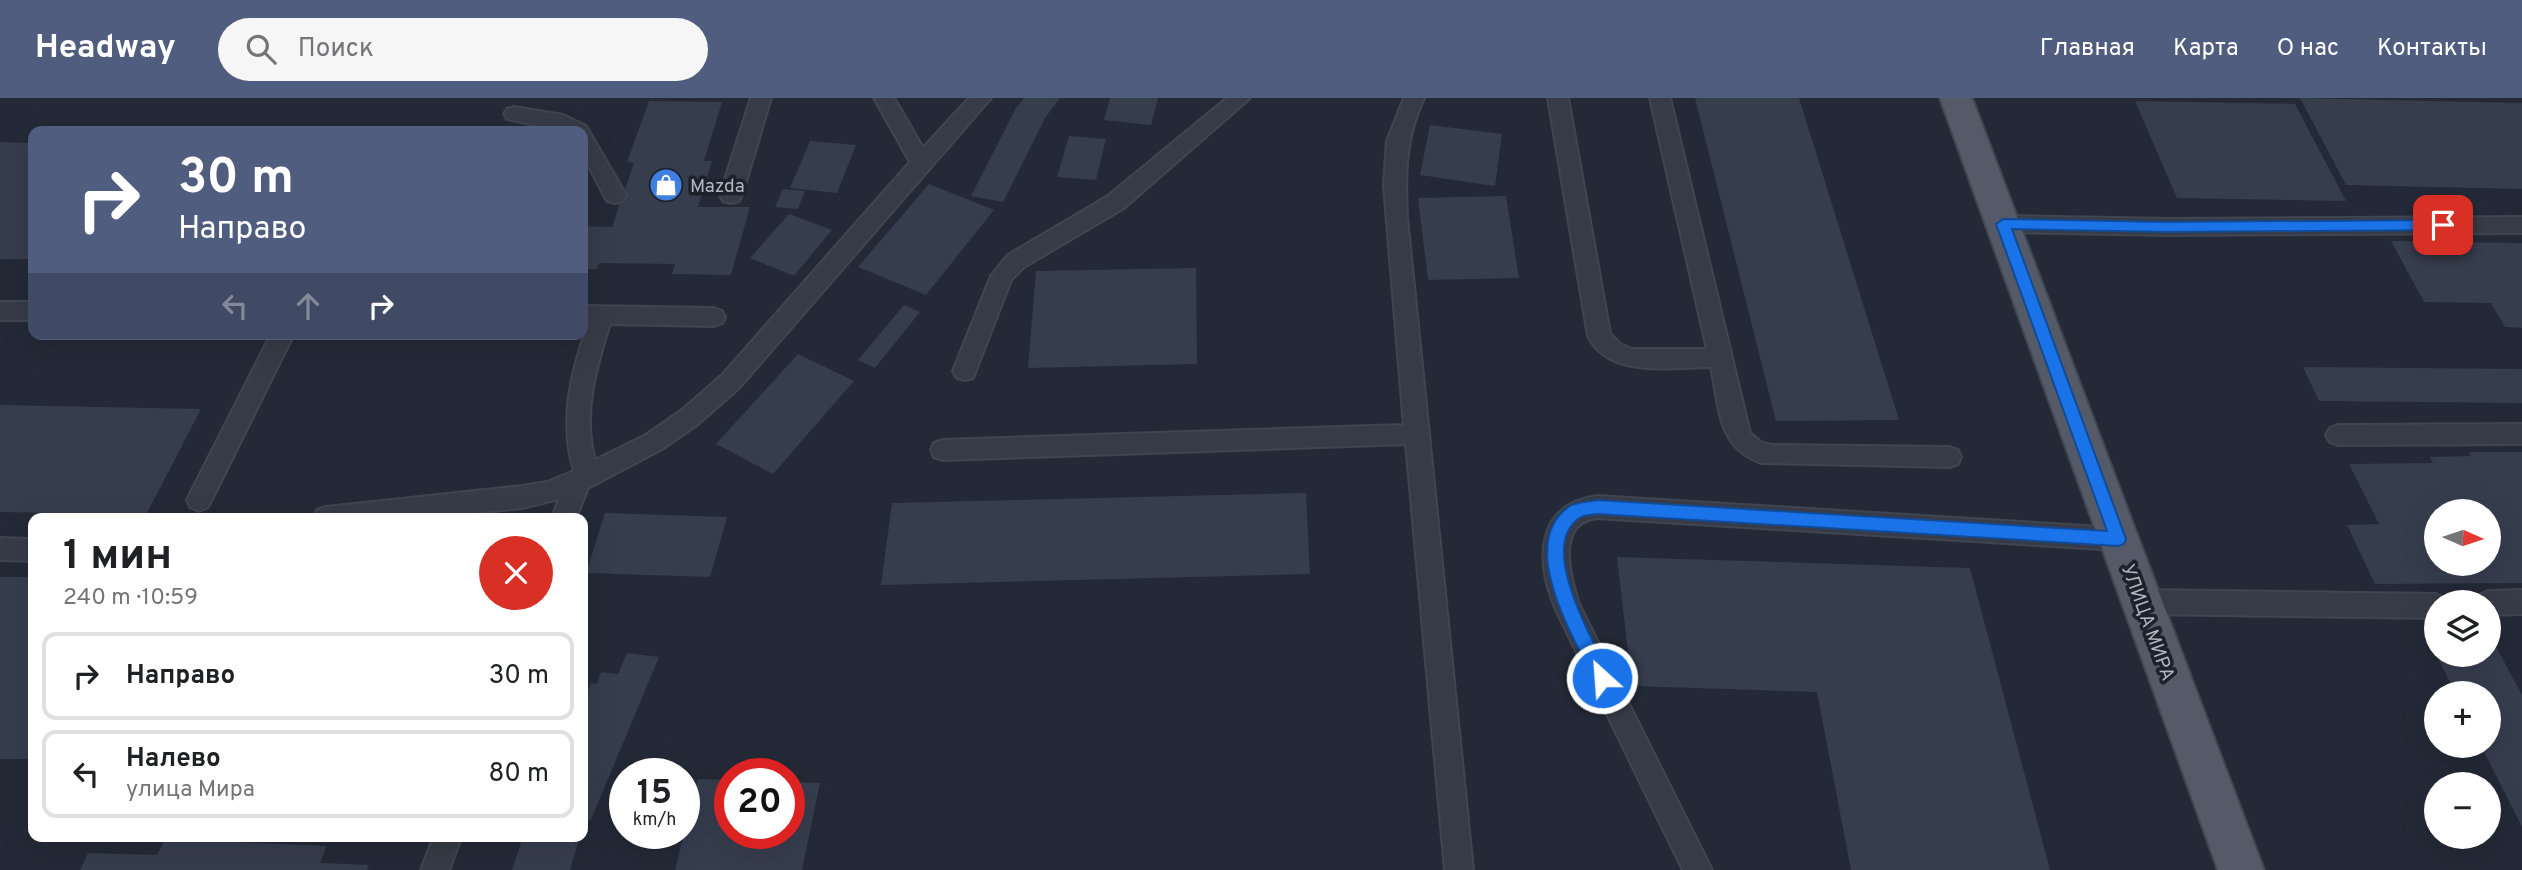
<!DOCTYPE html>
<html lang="ru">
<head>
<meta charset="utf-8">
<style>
	body { margin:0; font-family:Overpass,sans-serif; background:#f6f6f6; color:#202124; height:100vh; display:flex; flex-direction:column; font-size:26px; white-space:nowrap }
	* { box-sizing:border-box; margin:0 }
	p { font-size:23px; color:#757577 }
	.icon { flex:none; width:38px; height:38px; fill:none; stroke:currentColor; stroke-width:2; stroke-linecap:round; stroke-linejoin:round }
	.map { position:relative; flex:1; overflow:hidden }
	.sheet { position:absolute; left:28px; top:415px; width:560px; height:329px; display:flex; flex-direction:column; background:#fff; border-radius:14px; box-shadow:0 7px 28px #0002 }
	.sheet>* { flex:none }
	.guide { position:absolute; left:28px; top:28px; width:560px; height:214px; border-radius:14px; box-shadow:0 7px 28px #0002; background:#515d7e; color:#fff; overflow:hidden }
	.needle { width:46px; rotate:93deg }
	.controls { position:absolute; left:2424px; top:401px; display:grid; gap:14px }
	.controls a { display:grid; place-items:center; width:77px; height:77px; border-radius:50%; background:#fff; box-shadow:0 7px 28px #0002; font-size:35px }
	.speed { position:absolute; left:609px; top:660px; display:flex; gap:14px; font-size:35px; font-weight:700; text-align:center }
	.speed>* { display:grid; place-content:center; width:91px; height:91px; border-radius:50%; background:#fff; box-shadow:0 7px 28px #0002; line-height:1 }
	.speed small { font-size:18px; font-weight:400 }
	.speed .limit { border:10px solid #d22; background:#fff; color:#111 }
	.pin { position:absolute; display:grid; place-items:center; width:60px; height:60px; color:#fff; margin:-30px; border-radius:14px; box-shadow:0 4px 10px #0006 }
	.me { position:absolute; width:77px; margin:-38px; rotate:334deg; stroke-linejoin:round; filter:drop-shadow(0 0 5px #0008) }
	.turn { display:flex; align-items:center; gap:24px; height:147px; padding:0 35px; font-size:32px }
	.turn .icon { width:91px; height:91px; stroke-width:2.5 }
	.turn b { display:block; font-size:49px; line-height:60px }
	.lanes { display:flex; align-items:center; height:66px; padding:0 35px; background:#0003; justify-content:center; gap:35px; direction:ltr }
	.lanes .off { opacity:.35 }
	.round { display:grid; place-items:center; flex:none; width:74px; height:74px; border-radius:37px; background:#f6f6f6 }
	.headline { display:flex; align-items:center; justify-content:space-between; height:119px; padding:0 35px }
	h1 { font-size:42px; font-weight:700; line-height:52px }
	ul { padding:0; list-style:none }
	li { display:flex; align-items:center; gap:21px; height:88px; margin:0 14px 10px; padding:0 21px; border:4px solid #e0e0e0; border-radius:14px }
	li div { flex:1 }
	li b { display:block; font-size:26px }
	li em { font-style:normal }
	header { display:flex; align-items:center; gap:42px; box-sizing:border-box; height:98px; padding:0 35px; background:#515d7e; color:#fff }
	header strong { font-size:33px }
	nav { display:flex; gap:38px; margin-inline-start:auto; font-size:24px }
	.search { width:490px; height:63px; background:#f6f6f6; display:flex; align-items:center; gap:18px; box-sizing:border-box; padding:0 24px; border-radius:38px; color:#757577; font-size:26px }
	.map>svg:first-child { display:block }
</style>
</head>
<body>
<header>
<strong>Headway</strong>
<div class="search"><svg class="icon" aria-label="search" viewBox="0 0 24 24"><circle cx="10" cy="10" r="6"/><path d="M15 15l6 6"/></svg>Поиск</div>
<nav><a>Главная</a><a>Карта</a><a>О нас</a><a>Контакты</a></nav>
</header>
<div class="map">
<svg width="2522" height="772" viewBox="0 0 2522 772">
	<rect width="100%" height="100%" fill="#232936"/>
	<path fill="#363d4d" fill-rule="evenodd" d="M1024,0H1060L1045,20L1003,104L971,98L1016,10Z
		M1110,0H1158L1151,27L1104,22Z
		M1695,0H1799L1899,322L1776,323Z
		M2300,0L2522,5V91L2346,87Z
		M649,3L722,4L704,63H712L698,109H750L731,177L672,176L675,166L599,165L597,171H583V128L612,129L634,65L627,64Z
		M2135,3L2295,6L2346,103L2177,100Z
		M1430,27L1502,36L1495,88L1420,77Z
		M1069,38L1106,41L1096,82L1057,79Z
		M810,43L856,47L837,95L790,90Z
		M0,44L33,45V161H0Z
		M929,86L994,112L926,197L858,169Z
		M783,91L805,93L798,111L775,109Z
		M1506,98L1519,180L1428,182L1418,100Z
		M789,116L832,132L794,178L750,160Z
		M2391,143L2522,145V230L2505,229L2491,205L2424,204Z
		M1196,170L1197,266L1028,270L1036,173Z
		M904,207L920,214L875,270L858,262Z
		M798,256L854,283L773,376L716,346Z
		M2303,269L2522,271V305L2319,303Z
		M0,307L201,311L146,417L0,414Z
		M2469,354H2522V485L2375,486L2347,427L2379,426L2349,366L2433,365L2430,359L2471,358ZM2436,413H2488V466H2436Z
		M1306,395L1310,476L881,487L892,405Z
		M605,415L727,419L710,479L586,475Z
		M1617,459L1970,470L2050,772H1851L1817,594L1632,588Z
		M0,479H33V661H0Z
		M2488,539H2491L2522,597V729L2481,648H2488V595H2455L2436,556H2488Z
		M627,555L659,559L591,722L583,721V605L591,585L597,586L601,574L618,576Z
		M698,681L730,682V735H789V684L820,685L802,772H675Z
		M523,738H580L570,772H512Z
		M165,741L327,748L320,765L369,767L367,772H80L88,755L157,757Z"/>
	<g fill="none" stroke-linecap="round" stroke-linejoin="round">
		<defs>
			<path id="lane" d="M751,0H771L742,97L739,103L731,105L723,103L720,97Z
				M874,0H894L923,50L969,0H991L739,290L698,326L662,351L588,390L576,420H552L559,401L522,410L425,420H314L317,412L326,409L522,388L547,384L574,373C559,322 571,275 588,226H583V208L714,210L722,213L725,219L722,225L714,228L610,226C596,269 582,317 595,362L646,337L682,312L723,276L910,64Z
				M1227,0H1250L1124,110L1024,169L1011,182L973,280L965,282L957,280L953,273L991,178L1008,157L1108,98Z
				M1404,0H1424C1405,39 1405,76 1407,119L1473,772H1445L1406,346L943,362L934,359L931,352L934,345L943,342L1404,327L1384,87L1387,43Z
				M1548,0H1568L1610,235L1620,246L1632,251H1707L1650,0H1670L1750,335L1762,345L1772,347L1949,349L1958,352L1961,359L1958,366L1949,369L1762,365C1717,350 1720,310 1711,269C1670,269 1610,281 1588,238Z
				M514,9L563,17L586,28L626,97L623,103L615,105L607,103L583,57V33H563L507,21L504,16L507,11Z
				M2003,118L2167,121L2522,119V135L2167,137L2003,134L1995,132L1992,126L1995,120Z
				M0,204H33V222H0Z
				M271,236H294L208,409L199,413L190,409L187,402Z
				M2522,326V346L2338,347L2330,344L2326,337L2330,330L2338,327Z
				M1597,398L2118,430L2127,433L2131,441L2127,449L2118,452L1597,420C1555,425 1570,478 1579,506L1712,772H1683L1558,516C1536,468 1532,407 1597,398Z
				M0,440L33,441V463L0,462Z
				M2142,492L2436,496L2445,500L2447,504H2436V520L2142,516L2133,512L2129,504L2133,496Z
				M2522,492V516L2488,517V504H2476L2479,497L2488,493Z
				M434,738H462L449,772H421Z"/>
			<path id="primary" d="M1940,0H1972L2264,772H2218Z"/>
		</defs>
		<use href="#lane" stroke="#404550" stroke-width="4"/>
		<use href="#primary" stroke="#404550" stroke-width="4"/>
		<use href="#lane" fill="#363b47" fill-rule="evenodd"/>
		<use href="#primary" fill="#545a67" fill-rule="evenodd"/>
	</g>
	<path fill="#1a73e8" stroke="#114b97" stroke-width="2" d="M2003,121L2167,124L2443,122L2450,127L2443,132L2167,134L2012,131L2126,441L2124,446L2118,448L1597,416C1592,417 1584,417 1581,419C1534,447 1597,548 1611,580L1609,585L1602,588L1596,585C1576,544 1514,445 1570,408C1577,404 1589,404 1597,402L2107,433L1996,126Z"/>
	<defs>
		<symbol id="shop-disc" viewBox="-11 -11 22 22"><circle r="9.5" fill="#3f7fe0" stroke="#1c212c"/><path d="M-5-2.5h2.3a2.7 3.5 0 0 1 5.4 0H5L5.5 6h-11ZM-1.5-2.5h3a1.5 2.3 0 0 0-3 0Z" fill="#fff"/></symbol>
	</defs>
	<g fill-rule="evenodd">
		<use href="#shop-disc" x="647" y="68" width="38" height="38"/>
	</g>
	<g text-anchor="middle" stroke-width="7" stroke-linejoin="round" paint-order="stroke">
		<g font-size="19" fill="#b1b6c3" stroke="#1c212c" text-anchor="start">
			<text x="690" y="94">Mazda</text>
		</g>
		<g font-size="19" fill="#b1b6c3" stroke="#1c212c">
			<text transform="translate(2149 524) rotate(70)" y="7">УЛИЦА МИРА</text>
		</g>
	</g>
</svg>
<div class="controls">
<a><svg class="needle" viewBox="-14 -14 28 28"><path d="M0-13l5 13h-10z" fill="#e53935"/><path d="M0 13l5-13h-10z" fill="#757577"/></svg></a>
<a><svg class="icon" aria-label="layers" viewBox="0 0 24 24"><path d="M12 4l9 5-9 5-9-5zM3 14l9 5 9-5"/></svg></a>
<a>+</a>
<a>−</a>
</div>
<div class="speed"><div>15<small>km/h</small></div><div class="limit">20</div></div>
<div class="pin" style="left:2443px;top:127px;background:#d93025"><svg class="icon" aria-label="arrive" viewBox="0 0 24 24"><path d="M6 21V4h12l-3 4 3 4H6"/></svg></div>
<svg class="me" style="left:1602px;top:580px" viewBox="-20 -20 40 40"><circle r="17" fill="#1a73e8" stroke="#fff" stroke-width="3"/><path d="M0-11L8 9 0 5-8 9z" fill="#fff"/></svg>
<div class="guide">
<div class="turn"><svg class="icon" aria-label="right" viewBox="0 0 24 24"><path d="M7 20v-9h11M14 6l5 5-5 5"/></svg><div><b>30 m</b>Направо</div></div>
<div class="lanes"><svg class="icon off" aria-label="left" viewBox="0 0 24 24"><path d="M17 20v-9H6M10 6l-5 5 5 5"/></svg><svg class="icon off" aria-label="ahead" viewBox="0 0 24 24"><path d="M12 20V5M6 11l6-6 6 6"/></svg><svg class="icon" aria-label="right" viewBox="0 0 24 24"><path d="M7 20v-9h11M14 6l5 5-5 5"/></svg></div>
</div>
<section class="sheet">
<div class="headline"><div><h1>1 мин</h1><p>240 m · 10:59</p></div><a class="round" style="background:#d93025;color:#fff"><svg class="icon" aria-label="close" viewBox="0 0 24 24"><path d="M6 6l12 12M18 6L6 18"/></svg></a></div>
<ul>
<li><svg class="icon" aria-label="right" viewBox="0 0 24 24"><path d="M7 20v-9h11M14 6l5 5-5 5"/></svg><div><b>Направо</b></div><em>30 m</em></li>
<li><svg class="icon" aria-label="left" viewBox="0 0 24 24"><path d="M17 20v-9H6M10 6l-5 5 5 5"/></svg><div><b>Налево</b><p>улица Мира</p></div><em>80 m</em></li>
</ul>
</section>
</div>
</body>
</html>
